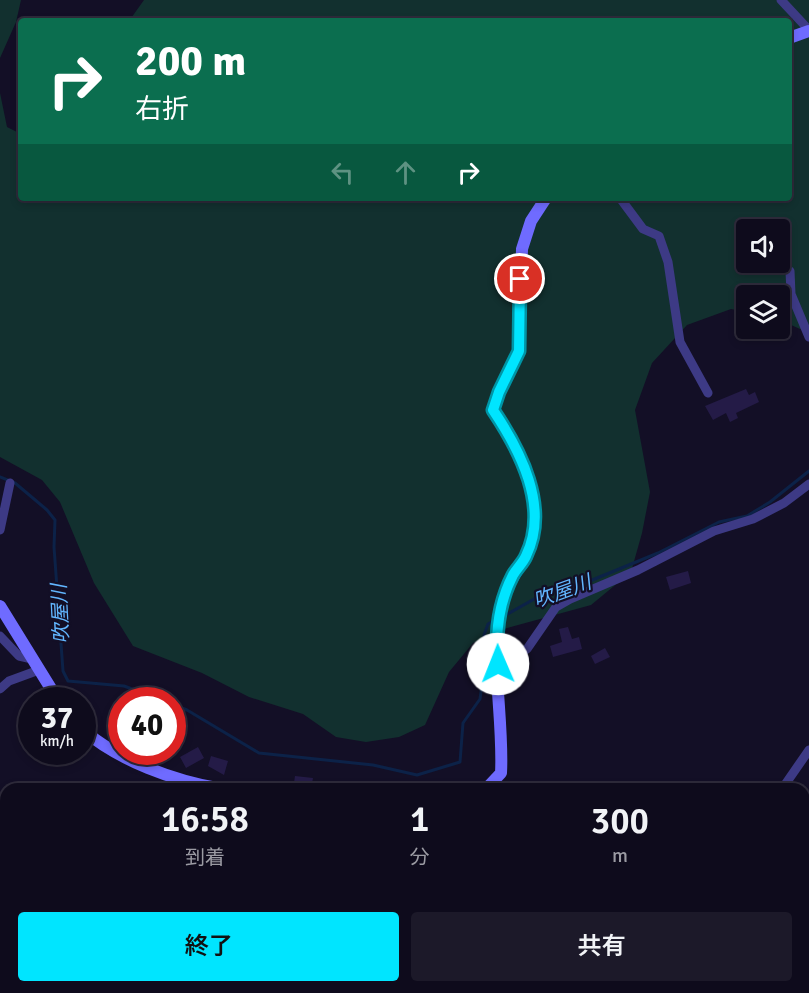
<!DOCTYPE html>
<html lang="ja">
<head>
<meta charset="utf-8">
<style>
	body { margin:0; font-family:Signika,"Noto Sans JP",sans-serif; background:#1c1929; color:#f1f3f6; height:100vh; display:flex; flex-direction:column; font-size:22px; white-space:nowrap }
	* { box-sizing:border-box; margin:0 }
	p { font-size:20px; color:#9b9ba3 }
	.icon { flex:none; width:33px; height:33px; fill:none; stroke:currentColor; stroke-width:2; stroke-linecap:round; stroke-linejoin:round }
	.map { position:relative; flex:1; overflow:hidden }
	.drawer { position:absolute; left:0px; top:783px; width:810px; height:210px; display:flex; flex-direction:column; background:#0e0b1c; border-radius:18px 18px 0 0; box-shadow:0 3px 9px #0003,0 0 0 2px #2e2b3b }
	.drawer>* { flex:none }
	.guide { position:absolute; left:18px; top:18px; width:774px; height:183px; border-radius:6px; box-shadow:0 3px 9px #0003,0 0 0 2px #2e2b3b; background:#0b6e4f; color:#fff; overflow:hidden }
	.buttons { position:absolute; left:736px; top:219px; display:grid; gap:12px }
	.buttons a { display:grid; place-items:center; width:54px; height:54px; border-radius:6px; background:#0e0b1c; box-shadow:0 3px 9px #0003,0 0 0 2px #2e2b3b; font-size:30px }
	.speed { position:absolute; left:18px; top:687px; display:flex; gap:12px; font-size:30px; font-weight:700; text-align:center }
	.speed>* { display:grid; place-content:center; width:78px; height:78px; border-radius:50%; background:#0e0b1c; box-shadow:0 3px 9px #0003,0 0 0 2px #2e2b3b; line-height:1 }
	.speed small { font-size:15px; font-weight:400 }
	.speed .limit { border:9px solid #d22; background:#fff; color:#111 }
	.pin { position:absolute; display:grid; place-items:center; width:51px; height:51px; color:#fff; margin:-26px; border:3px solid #fff; border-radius:50%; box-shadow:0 2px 6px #0007 }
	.me { position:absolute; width:66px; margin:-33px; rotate:359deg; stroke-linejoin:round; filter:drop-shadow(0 0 4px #0008) }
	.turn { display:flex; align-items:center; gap:21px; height:126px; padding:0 18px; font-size:27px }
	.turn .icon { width:78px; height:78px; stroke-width:2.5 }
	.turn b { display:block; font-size:42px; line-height:51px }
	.lanes { display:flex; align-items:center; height:57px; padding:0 18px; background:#0003; justify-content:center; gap:30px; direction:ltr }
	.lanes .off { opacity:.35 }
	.eta { display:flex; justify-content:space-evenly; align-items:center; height:102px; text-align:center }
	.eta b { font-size:36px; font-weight:600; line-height:42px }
	.primary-button { display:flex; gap:12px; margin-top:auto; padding:12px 18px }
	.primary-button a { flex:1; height:69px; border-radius:6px; background:#00e5ff; color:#111; font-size:24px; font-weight:600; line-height:69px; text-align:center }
	.primary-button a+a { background:#1c1929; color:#f1f3f6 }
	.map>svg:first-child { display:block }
</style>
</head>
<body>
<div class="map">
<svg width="809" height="993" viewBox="0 0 809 993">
	<rect width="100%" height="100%" fill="#130f26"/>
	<path fill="#12302f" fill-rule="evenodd" d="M0,0H21L16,22L0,58Z
		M144,0H809V333L780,320V296H747V312L731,309L687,325L652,363L635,410L650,492L642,533L631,572L591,605L507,628L473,643L449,672L425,725L399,737L366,742L336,737L303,714L249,697L202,673L133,646L94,583L60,502L42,480L0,457V93L7,127L21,134V198H789V21H129ZM747,230H780V262H747Z"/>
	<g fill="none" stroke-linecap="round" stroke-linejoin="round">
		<path stroke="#0c2248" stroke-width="3" d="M0,477L15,483L47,510L55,520L54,547L63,671L68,681L124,686L162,700
			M504,616L545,593L585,583L658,553L719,522L747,516L770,502L809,471
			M172,704L187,710L259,753L373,765L417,775L460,762L463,723L480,699L484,669V635L488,624L495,620"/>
	</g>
	<path fill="#241b47" d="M746,389L749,395L755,392L759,402L736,413L738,418L730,422L726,413L713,420L705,406Z
		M688,571L691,583L670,590L666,577Z
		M568,627L572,639L579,637L582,649L553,657L550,646L562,642L559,629Z
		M605,648L610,657L595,664L591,656Z
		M198,747L204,758L186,768L180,757Z
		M211,756L228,761L224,775L208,766Z
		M295,776L313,778L311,789H293Z"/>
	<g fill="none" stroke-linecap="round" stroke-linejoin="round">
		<path stroke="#3d3a85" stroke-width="9" d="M781,0L809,30
			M620,198L643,229L659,236L668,262L680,342L708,393
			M790,271L791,294L809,337
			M0,530L10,483
			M0,636L19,656L32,659
			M498,664L527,649L556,607L570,599L638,570L714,531L753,519L784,503L809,484
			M0,689L9,681L39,670
			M782,789L809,750
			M409,987L410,993
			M604,987L612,993
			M693,993L710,987"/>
		<path stroke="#6f6bff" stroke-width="12" d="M789,38L809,31
			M0,606L58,700
			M82,729C119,761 174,781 222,789
			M486,789L501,773C504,721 489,651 501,604C505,586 518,572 526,555C550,507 520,450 493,410L499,392L519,351L522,249L531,221L546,198"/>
	</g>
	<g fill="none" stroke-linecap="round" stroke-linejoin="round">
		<defs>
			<path id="route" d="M498,664C495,633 499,602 513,575C517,568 523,563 526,556C550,507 520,450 493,410L499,392L519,351L520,279"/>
		</defs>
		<use href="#route" stroke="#0095a6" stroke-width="15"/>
		<use href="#route" stroke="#00e5ff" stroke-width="10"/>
	</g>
	<g text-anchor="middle" stroke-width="4.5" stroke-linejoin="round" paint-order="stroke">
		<g font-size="20" font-style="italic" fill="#62b6ff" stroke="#130f26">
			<text transform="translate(562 591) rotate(-20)" y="7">吹屋川</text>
			<text transform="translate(60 614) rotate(-93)" y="7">吹屋川</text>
		</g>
	</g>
</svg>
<div class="buttons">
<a><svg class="icon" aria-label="sound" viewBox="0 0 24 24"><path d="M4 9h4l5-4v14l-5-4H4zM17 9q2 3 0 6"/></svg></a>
<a><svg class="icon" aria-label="layers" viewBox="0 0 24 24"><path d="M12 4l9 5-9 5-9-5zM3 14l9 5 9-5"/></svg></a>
</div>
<div class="speed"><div>37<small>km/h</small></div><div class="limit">40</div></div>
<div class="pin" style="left:520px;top:279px;background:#d93025"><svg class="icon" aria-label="arrive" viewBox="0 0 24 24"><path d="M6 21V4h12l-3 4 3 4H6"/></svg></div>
<svg class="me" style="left:498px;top:664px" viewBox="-20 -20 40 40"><circle r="19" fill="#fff"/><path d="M0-13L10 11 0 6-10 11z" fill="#00e5ff"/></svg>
<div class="guide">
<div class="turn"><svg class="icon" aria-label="right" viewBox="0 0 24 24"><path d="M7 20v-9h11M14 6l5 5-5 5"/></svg><div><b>200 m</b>右折</div></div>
<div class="lanes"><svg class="icon off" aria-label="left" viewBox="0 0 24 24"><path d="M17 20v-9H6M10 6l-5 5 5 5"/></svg><svg class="icon off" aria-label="ahead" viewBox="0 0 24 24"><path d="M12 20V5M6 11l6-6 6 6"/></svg><svg class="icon" aria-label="right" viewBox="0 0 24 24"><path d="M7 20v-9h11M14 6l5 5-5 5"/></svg></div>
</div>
<section class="drawer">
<div class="eta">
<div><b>16:58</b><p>到着</p></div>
<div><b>1</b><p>分</p></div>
<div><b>300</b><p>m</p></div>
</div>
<div class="primary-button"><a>終了</a><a>共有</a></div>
</section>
</div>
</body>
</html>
